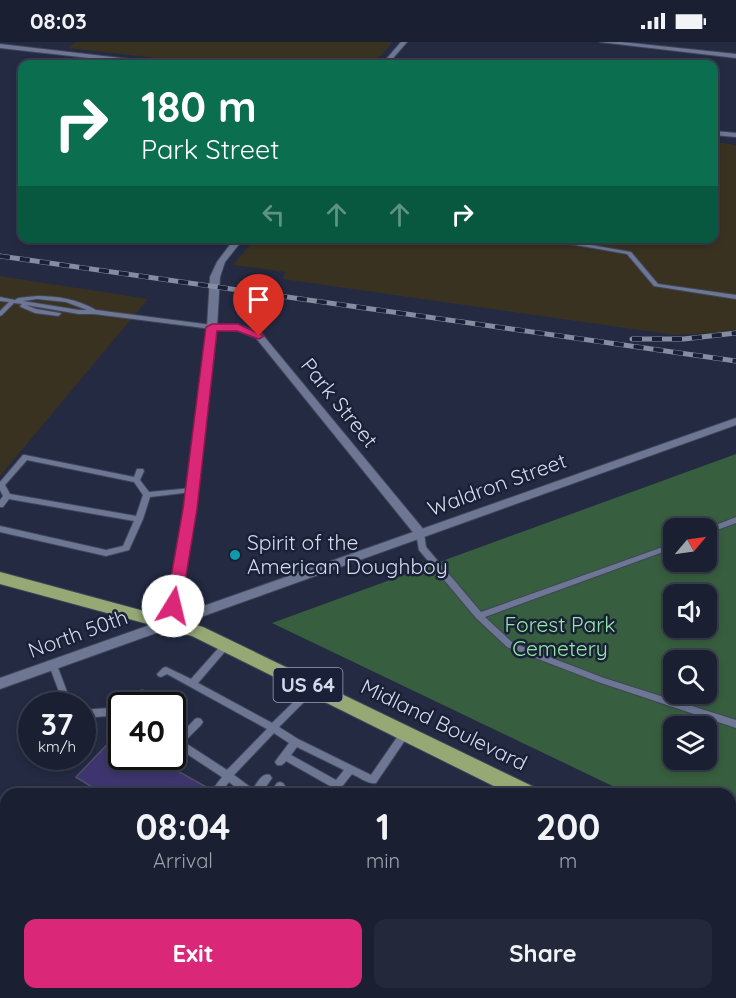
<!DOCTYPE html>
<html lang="en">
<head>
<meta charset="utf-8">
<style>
	body { margin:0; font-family:Quicksand,sans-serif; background:#23283a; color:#f1f3f6; height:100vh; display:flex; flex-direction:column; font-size:22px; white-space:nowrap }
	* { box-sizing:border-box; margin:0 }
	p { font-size:20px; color:#9fa3ac }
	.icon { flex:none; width:33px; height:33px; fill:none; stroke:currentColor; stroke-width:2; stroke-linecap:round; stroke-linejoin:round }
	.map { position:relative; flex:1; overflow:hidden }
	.panel { position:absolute; left:0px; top:746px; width:736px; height:212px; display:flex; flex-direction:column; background:#1a2032; border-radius:18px 18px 0 0; box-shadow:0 3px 9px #0003,0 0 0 2px #383e4d }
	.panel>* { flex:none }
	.guide { position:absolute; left:18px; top:18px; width:700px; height:183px; border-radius:12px; box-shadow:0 3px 9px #0003,0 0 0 2px #383e4d; background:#0b6e4f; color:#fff; overflow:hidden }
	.needle { width:39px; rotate:61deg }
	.tools { position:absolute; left:663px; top:476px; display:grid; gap:12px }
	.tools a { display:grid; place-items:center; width:54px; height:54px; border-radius:12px; background:#1a2032; box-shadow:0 3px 9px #0003,0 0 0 2px #383e4d; font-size:30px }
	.speed { position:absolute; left:18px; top:650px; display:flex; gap:12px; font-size:30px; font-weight:700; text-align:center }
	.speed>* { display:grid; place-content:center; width:78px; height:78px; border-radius:50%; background:#1a2032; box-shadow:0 3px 9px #0003,0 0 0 2px #383e4d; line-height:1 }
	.speed small { font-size:15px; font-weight:400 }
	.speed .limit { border:3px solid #111; border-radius:9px; background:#fff; color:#111 }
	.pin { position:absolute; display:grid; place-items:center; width:51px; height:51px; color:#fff; margin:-62px -26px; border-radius:50% 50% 50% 0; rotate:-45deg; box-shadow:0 0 6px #0007 }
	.pin .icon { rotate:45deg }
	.me { position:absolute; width:66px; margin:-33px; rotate:9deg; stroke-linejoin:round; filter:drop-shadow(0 0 4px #0008) }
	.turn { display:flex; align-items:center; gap:21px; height:126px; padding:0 24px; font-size:27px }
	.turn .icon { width:78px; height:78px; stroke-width:2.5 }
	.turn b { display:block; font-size:42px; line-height:51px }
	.lanes { display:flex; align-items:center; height:57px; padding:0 24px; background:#0003; justify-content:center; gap:30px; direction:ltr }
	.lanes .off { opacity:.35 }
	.eta { display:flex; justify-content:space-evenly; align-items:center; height:102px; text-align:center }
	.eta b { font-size:36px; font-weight:700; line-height:42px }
	.cta { display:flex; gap:12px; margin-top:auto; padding:12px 24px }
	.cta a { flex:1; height:69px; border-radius:12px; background:#db2777; color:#fff; font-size:24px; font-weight:700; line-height:69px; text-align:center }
	.cta a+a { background:#23283a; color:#f1f3f6 }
	.status { display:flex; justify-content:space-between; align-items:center; height:42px; padding:0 30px; background:#1a2032; direction:ltr }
	.status svg { height:16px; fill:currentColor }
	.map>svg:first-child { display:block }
</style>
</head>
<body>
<div class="status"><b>08:03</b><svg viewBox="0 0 49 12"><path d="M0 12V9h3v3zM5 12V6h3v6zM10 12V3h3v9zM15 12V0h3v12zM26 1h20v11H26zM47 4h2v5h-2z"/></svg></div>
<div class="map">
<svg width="736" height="956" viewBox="0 0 736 956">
	<rect width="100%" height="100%" fill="#232a42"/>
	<path fill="#3a3221" d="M77,0H393L373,22H210L67,6Z
		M714,100L736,103V287L725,290L675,293L283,237L285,230L233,223L255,197L714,196Z
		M0,234L148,257L0,434Z"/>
	<path fill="#375e3e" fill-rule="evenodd" d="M736,412V804L731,801L730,752L627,751L272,581ZM674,486H706V519H674ZM674,552H706V585H674ZM674,618H706V651H674ZM674,684H706V717H674Z"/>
	<path fill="#3e356e" stroke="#504e6a" stroke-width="1.5" d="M122,687V714H151L210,747L207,752H103L76,735Z"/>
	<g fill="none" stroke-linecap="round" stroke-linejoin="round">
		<defs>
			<path id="service" d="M536,196H551L631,210L658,242L736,253V257L654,244L627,212Z
				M37,254C58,254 77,257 96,268L212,283L215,285L212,287L94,272H79L26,263L36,267L60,271L61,272L58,274L35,271L21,265L20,264L22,262L14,261L2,273L0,274V269L9,260L0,259V255L15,258L18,256ZM37,257L66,260L87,268H79L23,259Z
				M23,413H25L134,435L137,427H143L144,429L140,438L149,450L192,446L196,448L192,450L150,455L143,477L129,508L106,514L0,490V484L106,508L123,504L134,479L9,457L3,465H0V458L3,454L0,448V440ZM27,418L134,440L143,453L136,474L10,452L5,443Z
				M736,475V481L706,492V487Z
				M420,488L424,491L426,505L481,570L674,501V506L485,575L513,601L604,636L736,678V686L598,640L507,605L476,576L419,508L416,491Z
				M226,600L229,601L230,603L229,605L198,641L272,681L310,644L313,643L316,644L317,646L316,648L279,685L298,697L371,733L402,688L405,687L408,688L410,691L408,694L376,741C369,743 359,735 352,732L336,752H328L327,749L330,744L286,719C283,723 281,724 277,723L275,720L277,717L289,701L274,691L234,733L253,747C257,741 262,730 270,733L272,736L261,752H244L229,740L220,752H209L222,735L172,702V696H177L195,677L198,676L201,677L203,680L201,683L184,700L227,728L267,687L167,632L161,635L158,634L157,632L163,626L166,625L191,637L223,601ZM297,705L344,728L336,738L291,713Z
				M53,620L56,621L57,623L72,663H64L49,623L50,621Z
				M142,648L145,649L146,651L136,663H127L139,649Z
				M156,655L159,657L160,659L158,663H149L153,657Z
				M122,665V673L82,676V668Z
				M280,740L283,741L285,744L280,752H269L277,741Z"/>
			<path id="minor" d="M600,0H621L736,12V16Z
				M212,282L239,283L262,292L424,488L426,491L424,494H416L256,296L238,289L209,287V283Z"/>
			<path id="tertiary" d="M401,0H407L388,22H382Z
				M0,2L155,20L158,22H143L0,6Z
				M714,89L736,91V95L714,93Z
				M235,196H244L225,220L220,235L217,285L196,467L178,573L736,376V383L0,647V636L164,578L184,467L207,285L210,235L217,220Z"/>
			<path id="primary" d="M0,530L203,585L536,746L538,752H510L192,594L0,542Z
				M730,842L736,844V864L730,861Z"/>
		</defs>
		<use href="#service" stroke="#40465a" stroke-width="2"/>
		<use href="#minor" stroke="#40465a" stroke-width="2"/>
		<use href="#tertiary" stroke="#40465a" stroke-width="2"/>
		<use href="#primary" stroke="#40465a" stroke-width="2"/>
		<use href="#service" fill="#6d7793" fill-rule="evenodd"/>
		<use href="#minor" fill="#6d7793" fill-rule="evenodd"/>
		<use href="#tertiary" fill="#6d7793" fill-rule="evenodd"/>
		<use href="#primary" fill="#96a974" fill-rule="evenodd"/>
		<defs>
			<path id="rail" d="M0,214L736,319
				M632,297H684L736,291"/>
		</defs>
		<use href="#rail" stroke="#878da1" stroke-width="5"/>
		<use href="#rail" stroke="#192037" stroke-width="4" stroke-dasharray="10" stroke-linecap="butt"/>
	</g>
	<path fill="#db2777" stroke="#8e194d" stroke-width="1.5" d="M212,282H238L264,294L259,297L237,289H217L197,467L181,564L179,568H168L166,564L183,467L206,285Z"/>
	<circle fill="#0f9aa8" stroke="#192037" stroke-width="2" cx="235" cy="513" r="6"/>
	<g text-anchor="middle" stroke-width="5" stroke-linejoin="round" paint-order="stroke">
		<rect fill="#192037" stroke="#9ca2b4" stroke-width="1.5" x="273.5" y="626" width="69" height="34" rx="4.5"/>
		<g font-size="20" font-weight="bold" fill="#d4daea">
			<text x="308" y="650">US 64</text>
		</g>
		<g font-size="21" fill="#d4daea" stroke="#192037">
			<text transform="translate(339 361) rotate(51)" y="7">Park Street</text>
			<text transform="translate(497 443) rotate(-20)" y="7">Waldron Street</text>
			<text transform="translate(78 592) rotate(-20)" y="7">North 50th</text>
			<text transform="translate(444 683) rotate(26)" y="7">Midland Boulevard</text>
		</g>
		<g font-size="21" fill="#d4daea" stroke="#192037" text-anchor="start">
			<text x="247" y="508">Spirit of the<tspan x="247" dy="24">American Doughboy</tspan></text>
		</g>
		<g font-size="21" fill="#94e7a2" stroke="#192037">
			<text x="560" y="590">Forest Park<tspan x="560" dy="24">Cemetery</tspan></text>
		</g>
	</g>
</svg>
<div class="tools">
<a><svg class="needle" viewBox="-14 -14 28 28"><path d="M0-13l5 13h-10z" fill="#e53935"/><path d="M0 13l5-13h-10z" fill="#9fa3ac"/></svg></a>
<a><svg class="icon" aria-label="sound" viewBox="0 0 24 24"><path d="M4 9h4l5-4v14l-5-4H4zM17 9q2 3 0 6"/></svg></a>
<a><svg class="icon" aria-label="search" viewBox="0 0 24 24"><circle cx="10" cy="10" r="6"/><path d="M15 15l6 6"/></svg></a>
<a><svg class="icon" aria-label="layers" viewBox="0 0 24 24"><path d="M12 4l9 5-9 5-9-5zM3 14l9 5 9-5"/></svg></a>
</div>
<div class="speed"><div>37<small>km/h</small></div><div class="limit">40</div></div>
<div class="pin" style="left:259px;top:294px;background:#d93025"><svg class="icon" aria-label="arrive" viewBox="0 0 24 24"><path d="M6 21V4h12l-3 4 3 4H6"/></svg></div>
<svg class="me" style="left:173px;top:564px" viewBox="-20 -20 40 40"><circle r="19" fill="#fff"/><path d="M0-13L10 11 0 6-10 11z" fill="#db2777"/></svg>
<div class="guide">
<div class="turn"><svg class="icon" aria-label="right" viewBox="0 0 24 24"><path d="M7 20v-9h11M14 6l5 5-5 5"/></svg><div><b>180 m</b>Park Street</div></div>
<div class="lanes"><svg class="icon off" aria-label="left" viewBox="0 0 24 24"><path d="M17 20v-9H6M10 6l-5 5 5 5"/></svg><svg class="icon off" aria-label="ahead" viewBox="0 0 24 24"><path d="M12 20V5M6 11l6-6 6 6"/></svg><svg class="icon off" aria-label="ahead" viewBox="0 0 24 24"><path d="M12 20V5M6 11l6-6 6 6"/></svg><svg class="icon" aria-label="right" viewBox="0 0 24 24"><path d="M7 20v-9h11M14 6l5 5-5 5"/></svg></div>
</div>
<section class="panel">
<div class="eta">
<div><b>08:04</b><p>Arrival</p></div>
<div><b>1</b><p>min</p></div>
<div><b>200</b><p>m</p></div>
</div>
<div class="cta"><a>Exit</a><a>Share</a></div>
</section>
</div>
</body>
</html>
